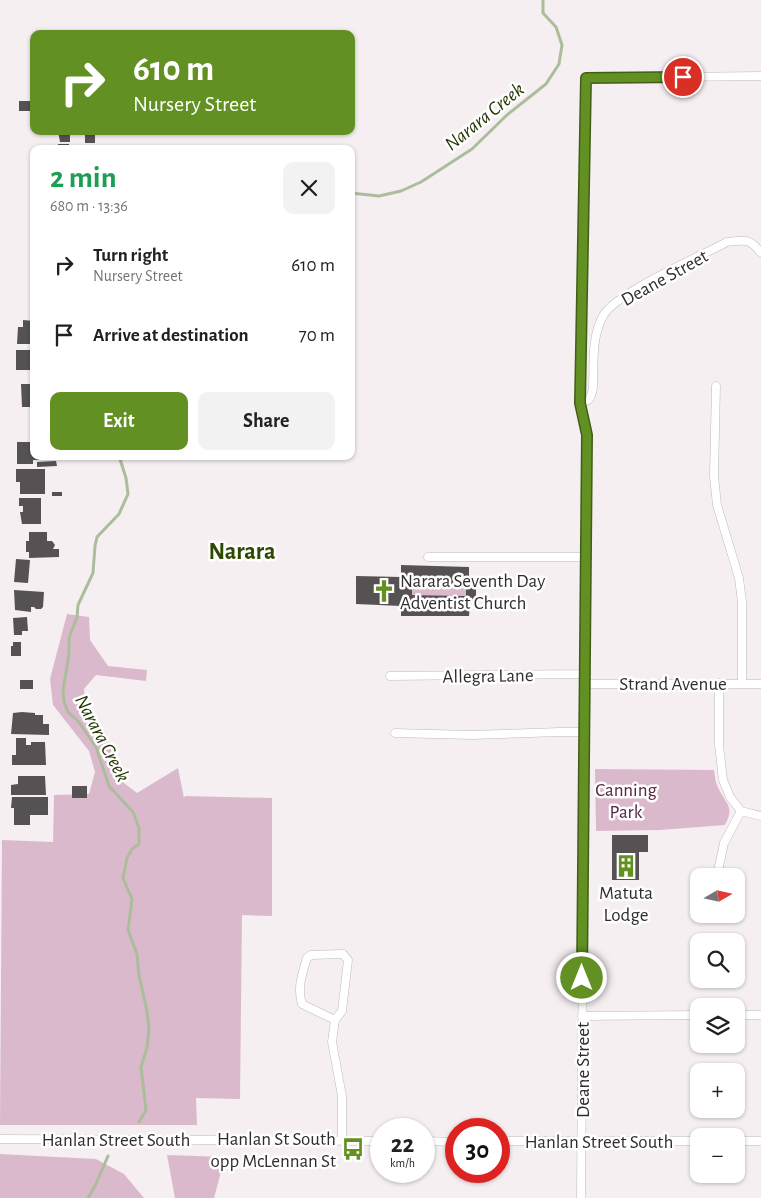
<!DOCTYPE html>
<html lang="en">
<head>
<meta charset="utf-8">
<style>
	body { margin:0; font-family:"Alegreya Sans",sans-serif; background:#f2f2f2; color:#202124; height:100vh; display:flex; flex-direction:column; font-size:19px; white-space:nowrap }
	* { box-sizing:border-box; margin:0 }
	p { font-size:16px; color:#757577 }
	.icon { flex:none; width:28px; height:28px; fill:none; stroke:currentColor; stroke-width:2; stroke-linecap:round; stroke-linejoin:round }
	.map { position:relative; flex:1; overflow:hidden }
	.drawer { position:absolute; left:30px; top:145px; width:325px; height:315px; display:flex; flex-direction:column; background:#fff; border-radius:10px; box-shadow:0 1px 4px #0004 }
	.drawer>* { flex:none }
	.hud { position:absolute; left:30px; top:30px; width:325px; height:105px; border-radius:10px; box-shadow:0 1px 4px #0004; background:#639022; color:#fff; overflow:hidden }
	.needle { width:32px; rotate:81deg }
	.fabs { position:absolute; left:690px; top:868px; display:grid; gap:10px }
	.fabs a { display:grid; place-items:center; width:55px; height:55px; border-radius:10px; background:#fff; box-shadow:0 1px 4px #0004; font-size:25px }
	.speed { position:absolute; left:370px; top:1118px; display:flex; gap:10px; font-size:25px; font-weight:700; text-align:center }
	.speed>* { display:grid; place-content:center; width:65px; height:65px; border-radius:50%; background:#fff; box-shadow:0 1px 4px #0004; line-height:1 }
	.speed small { font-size:12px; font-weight:400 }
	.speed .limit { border:8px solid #d22; background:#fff; color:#111 }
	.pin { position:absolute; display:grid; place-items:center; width:42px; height:42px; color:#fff; margin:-21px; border:2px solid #fff; border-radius:50%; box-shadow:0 1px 5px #0007 }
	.me { position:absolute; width:55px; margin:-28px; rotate:0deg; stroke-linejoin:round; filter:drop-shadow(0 0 4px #0008) }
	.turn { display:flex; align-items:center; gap:18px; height:105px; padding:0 20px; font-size:22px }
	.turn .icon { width:65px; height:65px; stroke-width:2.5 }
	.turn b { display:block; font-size:35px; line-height:42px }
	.round { display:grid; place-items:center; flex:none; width:52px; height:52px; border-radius:10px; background:#f2f2f2 }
	.overview { display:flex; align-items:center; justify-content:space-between; height:85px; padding:0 20px }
	h1 { font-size:30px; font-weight:600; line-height:38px; color:#1e9e55 }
	.primary-button { display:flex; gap:10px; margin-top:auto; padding:10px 20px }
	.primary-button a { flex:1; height:58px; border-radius:10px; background:#639022; color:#fff; font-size:20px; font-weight:600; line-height:58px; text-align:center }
	.primary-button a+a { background:#f2f2f2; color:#202124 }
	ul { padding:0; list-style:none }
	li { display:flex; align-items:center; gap:15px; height:70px; padding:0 20px }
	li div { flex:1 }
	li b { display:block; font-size:19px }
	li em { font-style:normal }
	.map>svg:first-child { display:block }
</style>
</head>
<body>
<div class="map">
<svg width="761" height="1198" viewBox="0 0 761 1198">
	<rect width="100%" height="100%" fill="#f5eff2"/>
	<path fill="#dbb9cc" d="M412,586L466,587V596L412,595Z
		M67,614L89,617L90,640L108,666L147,670L146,681L96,675L84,689L85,704L106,733L115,764L124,783L137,793L178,768L184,798L185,796L272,798V916L242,915L240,1099L196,1098L197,1125H0L2,840L53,842L54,795L89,794L95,772L89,751L53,705L50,679Z
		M595,769L714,770C715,775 715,781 717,785C724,803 736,805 725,825L660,830L596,831Z
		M0,1154L96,1159L124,1174L144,1198H0Z
		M167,1155L225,1157L214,1198H175Z"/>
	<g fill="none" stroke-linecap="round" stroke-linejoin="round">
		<path stroke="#acbd9c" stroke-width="3" d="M351,193L379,196L401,191L421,182L472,149L507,115L546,84L559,64L562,45L556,27L543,13V0
			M119,456L126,478L128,494L119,514L97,537L95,546L93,573L78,605L77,617L69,638V654L63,691L64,702L68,712L78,721L96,747L109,786L133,812L139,828V844L132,849L127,858L123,878L132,899L128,930L137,954L139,976L146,1006L149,1028L147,1048L141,1067L146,1110L139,1122
			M88,1198L95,1186L108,1156"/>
	</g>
	<path fill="#565254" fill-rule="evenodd" d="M19,101H34V111H19Z
		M58,131H70V142H60Z
		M85,131H92V135H95V143H85Z
		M58,144H69V149H58Z
		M23,320L34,321V344H17L18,327H23Z
		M16,350H34V370H16Z
		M21,384H34V407H22Z
		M17,442H34V456H46V460H33V464H17Z
		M56,461L57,466L37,467V462Z
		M16,469H45V494H20V482H16Z
		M52,492H62V496H52Z
		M19,498H41V524H22L20,512H23V506H19Z
		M29,532H47V541H52L55,545L53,549H59V557L29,558V552H26V541H29Z
		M16,559L30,560L28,583L14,582Z
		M401,565L469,567V581H476V601L470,602L469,616H401V606L356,604V576L401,577ZM412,586L466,587V596L412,595Z
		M14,590L44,592L43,607L41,609H36L34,607H31V612L15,610Z
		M27,617L28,631H22V635H14L13,618Z
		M13,642H21V656H11V646H13Z
		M20,680H33V689H20Z
		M22,712L35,713V715H43V724H49V735L11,734L13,713Z
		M16,738H26V745H31V742H45L46,765H12V755H16Z
		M18,776H45L46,795H11V785L18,784Z
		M72,786H87V798H72Z
		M12,797H48V815H30V825H14V808H11Z
		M612,835H648V852H639V880H612Z"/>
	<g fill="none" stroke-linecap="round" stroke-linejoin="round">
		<defs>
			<path id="street" d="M716,386L714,476L717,505L739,578L742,602V683
				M580,403C590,402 591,397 593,388C594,365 591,338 603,316C615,293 701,256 727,242C743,240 750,238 760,252
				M428,557H586
				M390,676L586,674
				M719,683V745L723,780L730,797L741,811L761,816
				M586,684H761
				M395,733L472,735L560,732H585
				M717,876L724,843L741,811
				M736,1015H761
				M582,1016L699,1015
				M335,1020L302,1004C297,988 302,974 307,958L311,955L343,954L348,960L342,1011L335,1020L332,1042L342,1096V1140
				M0,1139L381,1141
				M424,1141L456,1142
				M499,1141H699
				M736,1141H761
				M581,1198L587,435L580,403L586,78L761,76"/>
		</defs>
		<use href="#street" stroke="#beb9bc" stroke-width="9"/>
		<use href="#street" stroke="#fff" stroke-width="8"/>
	</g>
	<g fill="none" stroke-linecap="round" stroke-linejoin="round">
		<defs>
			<path id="route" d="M582,978L587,435L580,403L586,78L683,77"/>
		</defs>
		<use href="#route" stroke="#405e16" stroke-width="12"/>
		<use href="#route" stroke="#639022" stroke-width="9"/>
	</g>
	<defs>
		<symbol id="church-bare" viewBox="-9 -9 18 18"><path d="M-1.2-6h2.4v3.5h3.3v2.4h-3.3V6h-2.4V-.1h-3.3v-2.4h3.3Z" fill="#639022" stroke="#fffefe" stroke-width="2.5" paint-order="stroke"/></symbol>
		<symbol id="building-bare" viewBox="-9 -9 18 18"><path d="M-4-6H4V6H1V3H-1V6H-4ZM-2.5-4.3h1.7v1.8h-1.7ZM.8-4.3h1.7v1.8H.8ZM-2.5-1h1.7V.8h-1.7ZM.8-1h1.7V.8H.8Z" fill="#639022" stroke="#fffefe" stroke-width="2.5" paint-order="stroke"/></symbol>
		<symbol id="bus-bare" viewBox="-9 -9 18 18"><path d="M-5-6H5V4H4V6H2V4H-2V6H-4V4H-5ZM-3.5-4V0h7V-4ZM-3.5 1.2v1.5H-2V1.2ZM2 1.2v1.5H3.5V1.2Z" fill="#639022" stroke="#fffefe" stroke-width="2.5" paint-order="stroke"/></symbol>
	</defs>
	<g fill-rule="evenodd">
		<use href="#church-bare" x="368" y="575" width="32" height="32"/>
		<use href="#building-bare" x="610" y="850" width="32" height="32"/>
		<use href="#bus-bare" x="337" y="1133" width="32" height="32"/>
	</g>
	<g text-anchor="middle" stroke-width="5" stroke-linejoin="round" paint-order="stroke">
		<g font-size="19" fill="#2f2d2e" stroke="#fffefe">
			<text transform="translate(664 277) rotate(-29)" y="7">Deane Street</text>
			<text transform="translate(488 675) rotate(-1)" y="7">Allegra Lane</text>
			<text x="673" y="690">Strand Avenue</text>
			<text transform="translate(582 1070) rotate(-90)" y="7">Deane Street</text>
			<text x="116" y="1146">Hanlan Street South</text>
			<text x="599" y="1148">Hanlan Street South</text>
		</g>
		<g font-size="19" fill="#2f2d2e" stroke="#fffefe" text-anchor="start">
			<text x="400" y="587">Narara Seventh Day<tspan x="400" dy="22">Adventist Church</tspan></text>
			<text x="626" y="899" text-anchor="middle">Matuta<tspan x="626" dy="22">Lodge</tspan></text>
			<text x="336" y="1145" text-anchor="end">Hanlan St South<tspan x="336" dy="22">opp McLennan St</tspan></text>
		</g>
		<g font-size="19" fill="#542542" stroke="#fffefe">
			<text x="626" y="796">Canning<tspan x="626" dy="22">Park</tspan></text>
		</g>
		<g font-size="20" font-style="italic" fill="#233803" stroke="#fffefe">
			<text transform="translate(484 116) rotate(-39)" y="7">Narara Creek</text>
			<text transform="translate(103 738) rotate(62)" y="7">Narara Creek</text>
		</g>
		<g font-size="24" font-weight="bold" fill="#2d4900" stroke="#fffefe">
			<text x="242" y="559">Narara</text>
		</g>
	</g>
</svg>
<div class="fabs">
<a><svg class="needle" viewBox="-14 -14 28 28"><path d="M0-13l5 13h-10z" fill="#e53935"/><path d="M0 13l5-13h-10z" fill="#757577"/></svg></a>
<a><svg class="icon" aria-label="search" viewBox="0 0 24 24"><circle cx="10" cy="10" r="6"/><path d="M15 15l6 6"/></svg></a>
<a><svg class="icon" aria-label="layers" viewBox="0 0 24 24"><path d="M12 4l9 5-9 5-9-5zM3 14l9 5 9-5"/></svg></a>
<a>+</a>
<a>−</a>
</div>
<div class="speed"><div>22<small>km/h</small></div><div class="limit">30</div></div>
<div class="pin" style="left:683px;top:77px;background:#d93025"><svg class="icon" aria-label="arrive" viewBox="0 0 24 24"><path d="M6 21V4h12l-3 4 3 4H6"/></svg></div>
<svg class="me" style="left:582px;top:978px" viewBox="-20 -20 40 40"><circle r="17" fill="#639022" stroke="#fff" stroke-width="3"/><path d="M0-11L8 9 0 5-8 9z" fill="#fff"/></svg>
<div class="hud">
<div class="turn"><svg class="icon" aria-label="right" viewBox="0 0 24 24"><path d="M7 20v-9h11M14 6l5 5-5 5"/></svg><div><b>610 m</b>Nursery Street</div></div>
</div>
<section class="drawer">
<div class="overview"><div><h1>2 min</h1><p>680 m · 13:36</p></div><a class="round"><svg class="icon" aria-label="close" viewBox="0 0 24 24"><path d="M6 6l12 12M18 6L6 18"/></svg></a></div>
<ul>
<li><svg class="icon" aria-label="right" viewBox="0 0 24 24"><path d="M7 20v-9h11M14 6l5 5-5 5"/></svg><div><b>Turn right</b><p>Nursery Street</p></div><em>610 m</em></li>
<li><svg class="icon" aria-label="arrive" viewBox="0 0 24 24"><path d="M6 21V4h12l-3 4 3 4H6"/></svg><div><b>Arrive at destination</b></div><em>70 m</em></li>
</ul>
<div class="primary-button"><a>Exit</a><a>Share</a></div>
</section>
</div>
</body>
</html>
